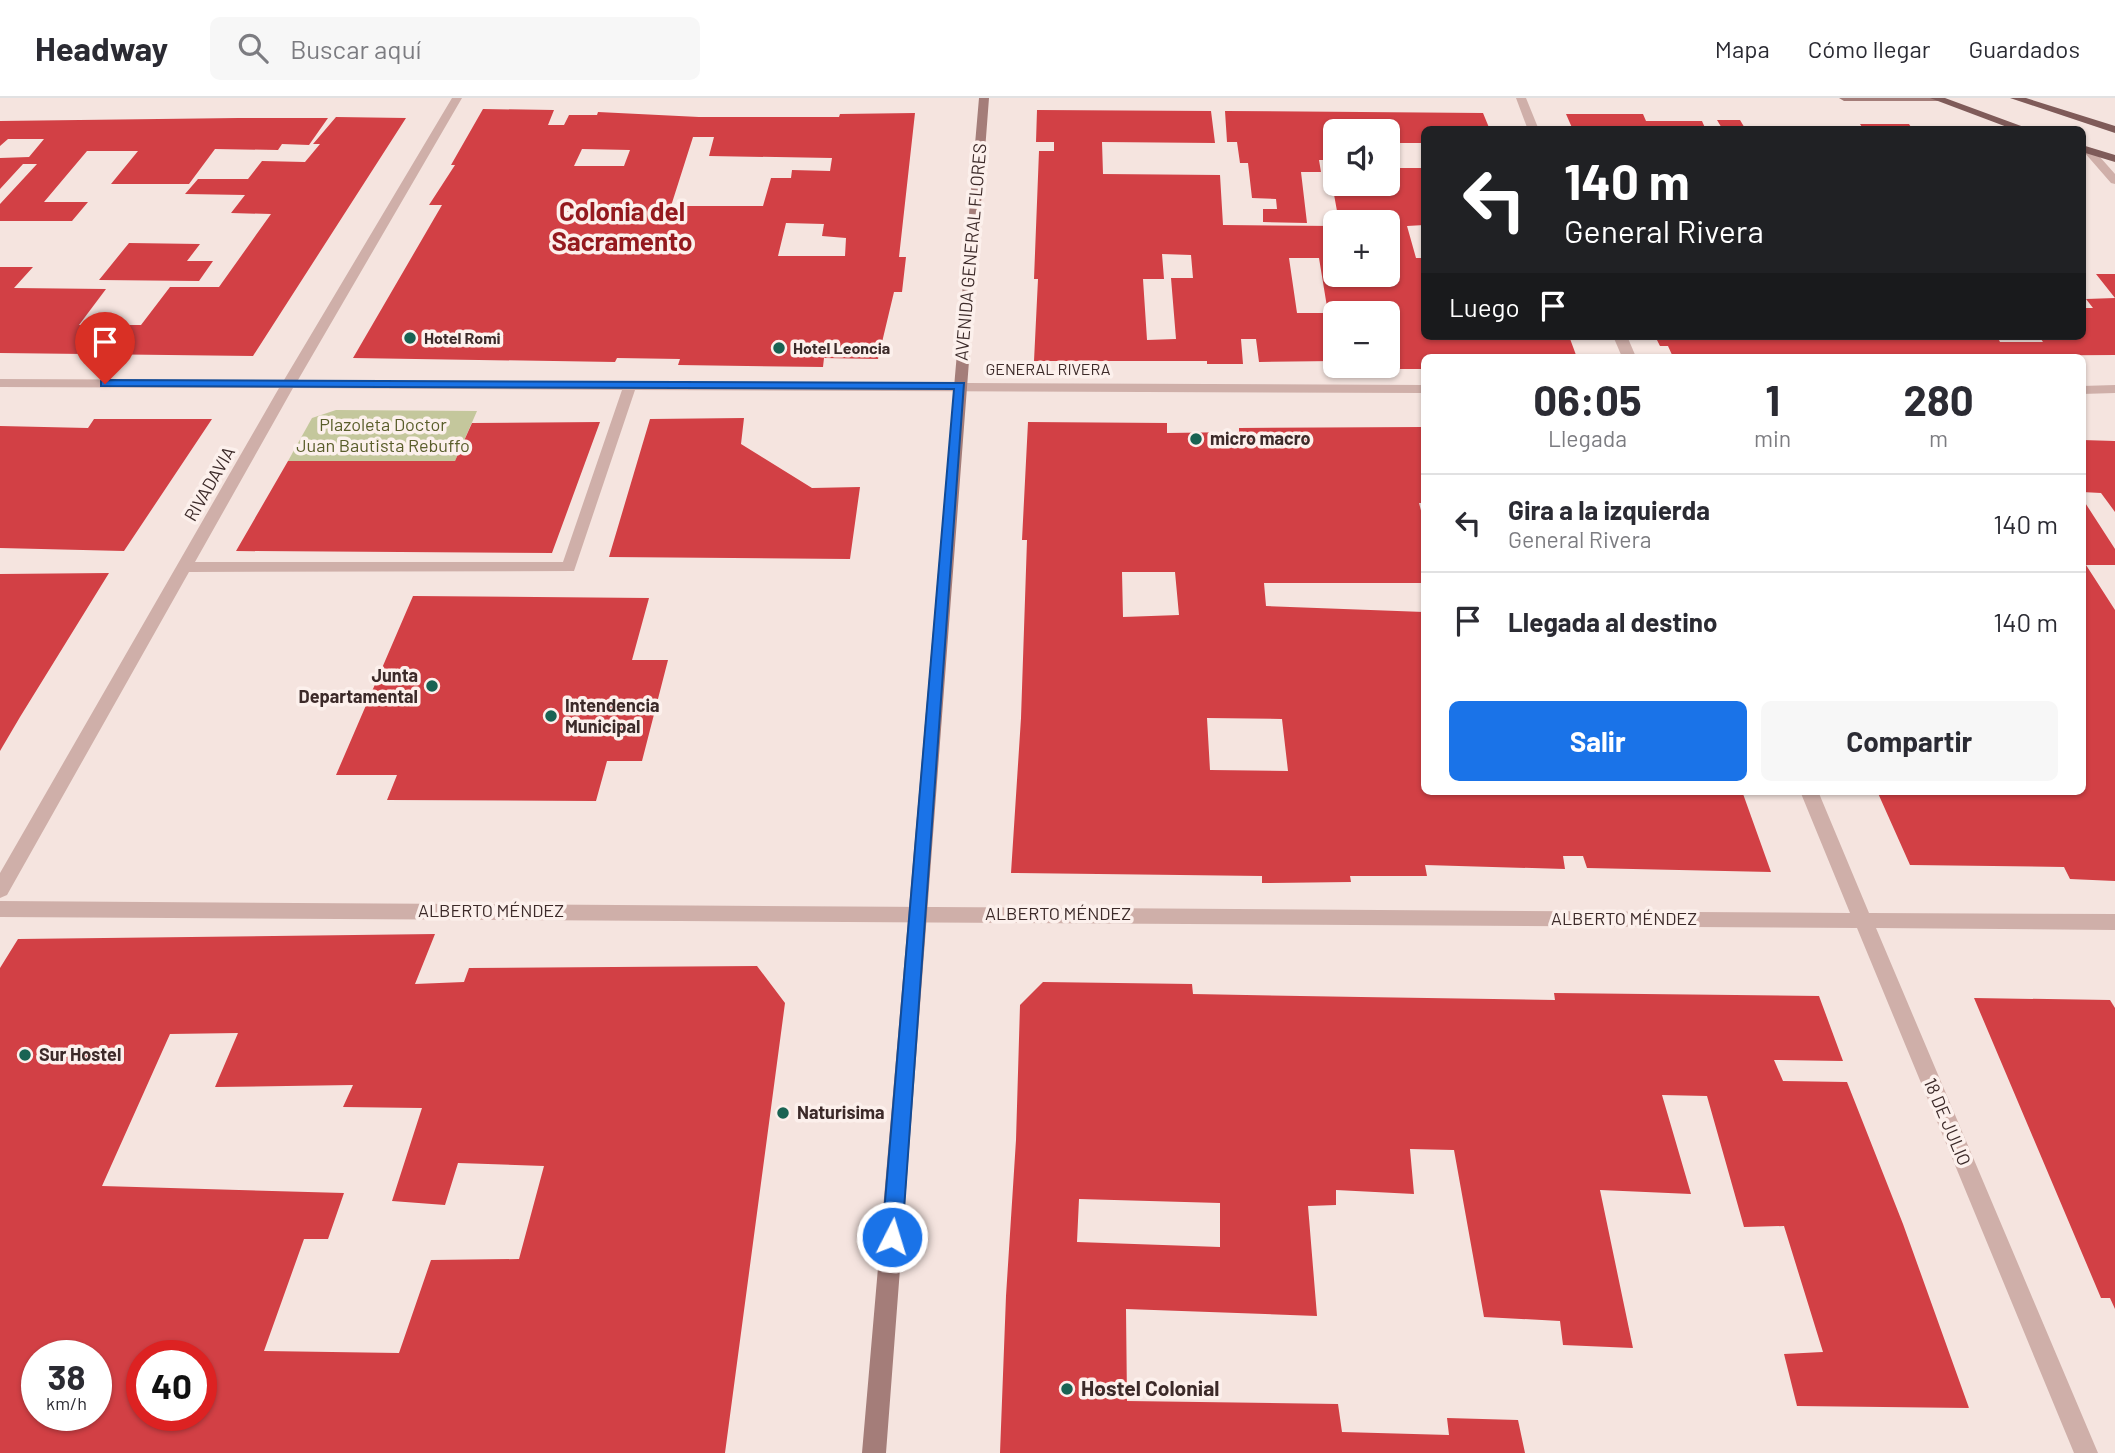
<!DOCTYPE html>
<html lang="es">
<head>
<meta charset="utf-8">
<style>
	body { margin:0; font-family:Barlow,sans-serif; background:#f7f7f7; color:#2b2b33; height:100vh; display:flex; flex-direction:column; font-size:26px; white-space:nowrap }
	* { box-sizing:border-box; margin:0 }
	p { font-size:23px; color:#7c7c81 }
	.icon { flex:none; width:38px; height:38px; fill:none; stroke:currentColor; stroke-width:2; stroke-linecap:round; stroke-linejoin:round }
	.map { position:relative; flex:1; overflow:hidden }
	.side { position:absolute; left:1421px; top:256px; width:665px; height:441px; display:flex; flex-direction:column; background:#fff; border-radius:10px; box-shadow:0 2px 5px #0004 }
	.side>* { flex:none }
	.top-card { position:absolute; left:1421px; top:28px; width:665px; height:214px; border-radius:10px; box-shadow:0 2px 5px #0004; background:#202124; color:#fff; overflow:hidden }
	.tools { position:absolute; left:1323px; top:21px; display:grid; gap:14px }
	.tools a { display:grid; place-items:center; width:77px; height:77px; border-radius:10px; background:#fff; box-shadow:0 2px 5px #0004; font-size:35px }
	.speed { position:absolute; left:21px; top:1242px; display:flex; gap:14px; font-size:35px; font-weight:700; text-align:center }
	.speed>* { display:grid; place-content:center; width:91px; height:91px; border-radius:50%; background:#fff; box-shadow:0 2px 5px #0004; line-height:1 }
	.speed small { font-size:18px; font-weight:400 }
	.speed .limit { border:10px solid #d22; background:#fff; color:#111 }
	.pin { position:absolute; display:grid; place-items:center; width:60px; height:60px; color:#fff; margin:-72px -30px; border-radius:50% 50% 50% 0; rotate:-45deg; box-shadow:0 0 7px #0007 }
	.pin .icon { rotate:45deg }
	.me { position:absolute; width:77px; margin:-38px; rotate:5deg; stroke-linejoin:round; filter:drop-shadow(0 0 5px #0008) }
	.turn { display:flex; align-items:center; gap:24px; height:147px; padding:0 28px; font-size:32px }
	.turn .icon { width:91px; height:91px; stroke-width:2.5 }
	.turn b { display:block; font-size:49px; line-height:60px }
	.then { display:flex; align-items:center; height:66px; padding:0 28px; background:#0003; gap:14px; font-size:26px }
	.eta { display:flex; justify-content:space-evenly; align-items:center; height:119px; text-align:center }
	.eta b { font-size:42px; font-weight:700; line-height:49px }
	.cta { display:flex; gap:14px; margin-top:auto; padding:14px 28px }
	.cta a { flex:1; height:80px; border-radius:10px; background:#1a73e8; color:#fff; font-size:28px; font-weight:700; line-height:80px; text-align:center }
	.cta a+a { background:#f7f7f7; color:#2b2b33 }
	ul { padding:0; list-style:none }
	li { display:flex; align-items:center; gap:21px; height:98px; padding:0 28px; border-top:2px solid #e1e1e2 }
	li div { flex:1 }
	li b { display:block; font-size:26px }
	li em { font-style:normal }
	header { display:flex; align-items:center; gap:42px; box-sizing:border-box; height:98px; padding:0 35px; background:#fff; border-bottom:2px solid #e1e1e2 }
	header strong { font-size:33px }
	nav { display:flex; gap:38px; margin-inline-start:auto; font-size:24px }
	.search { width:490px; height:63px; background:#f7f7f7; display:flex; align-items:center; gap:18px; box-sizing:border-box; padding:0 24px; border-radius:10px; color:#7c7c81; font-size:26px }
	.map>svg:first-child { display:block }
</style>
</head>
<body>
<header>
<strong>Headway</strong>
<div class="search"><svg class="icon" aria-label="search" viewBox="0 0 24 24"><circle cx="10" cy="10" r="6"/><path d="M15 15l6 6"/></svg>Buscar aquí</div>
<nav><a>Mapa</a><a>Cómo llegar</a><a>Guardados</a></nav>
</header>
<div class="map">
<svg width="2115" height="1355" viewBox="0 0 2115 1355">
	<rect width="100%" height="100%" fill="#f5e4df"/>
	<path fill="#c4c79c" d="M336,312L477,313L455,363H288L312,320Z"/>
	<path fill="#d24045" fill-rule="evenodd" d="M483,11L554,12L548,27H564L569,17H597L598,14L699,19H839L840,16L915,15L899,159H906L902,194H894L878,261L824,260L823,269L678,267L680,261L617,260L615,264L353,260L442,107H429L455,67H451ZM693,39H714L709,58L832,60L830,73L792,72L791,80H771L763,108H671ZM582,51L630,52L624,68H574ZM786,125L824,126L822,138L846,140L845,158H778Z
		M1037,12L1211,13L1215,45L1102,44L1103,76L1220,77L1223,127L1335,128V177H1388V124H1339L1329,69H1335V86H1388V70H1424V127L1407,128L1416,160H1424V187H1422L1424,238H1569L1576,257L1571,259H1424V271H1385L1379,268H1388V215H1335V263L1259,264L1256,241H1241L1243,266H1207V263H1034L1038,181H1034L1039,53H1054V44H1036ZM1162,156L1191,157L1193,180H1171L1176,241L1147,242L1143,181H1164ZM1289,160H1319L1328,215H1297Z
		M1225,13L1483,15L1490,32H1424V45H1388V33H1335V62H1319L1321,74H1301L1307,125L1263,124V111H1277L1276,101L1252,100L1248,65H1240L1237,44H1227Z
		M1566,16H1643L1646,23H1702L1706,32H1573Z
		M336,19L406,20L253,258L0,255V169H33L14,190L106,191L79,227H141L170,189H219L271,116L231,115L245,97L185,96L198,81H248L262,63L305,64L320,46H313Z
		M238,20H328L309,47L282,46L278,52L215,51L189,86H111L138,53H87L44,104H88L72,123H0V106L37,66H23L0,91V60L29,59L44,41H8L0,48V23Z
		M1717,22H1740L1746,32H1723Z
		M1860,26H1909L1913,32H1864Z
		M129,145L200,146L187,163H213L199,183L99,182Z
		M2096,176H2115V200Z
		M2115,200V257L1673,259L1668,248H1660L1655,238H1997L2000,244H2043L2039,238H2082V210H2093L2086,201Z
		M744,320L741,346L812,390L860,389L850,461L609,459L650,321Z
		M94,321H212L124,453L0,450V328L88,330Z
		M600,324L552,455L236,453L288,363H455L472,325Z
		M1028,324L1167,325V335L1239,334V330L1424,329V405H1419L1424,424V485H1264L1266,508L1424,514V693H1742L1771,774L1587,770L1583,758H1563L1565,771L1425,767L1427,778H1350L1351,784L1262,785V778L1011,775L1021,620L1027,442H1022ZM1122,474H1175L1179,517L1123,519ZM1207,620L1282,621L1288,673L1210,672Z
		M2082,342L2115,343V414L2101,395L2082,394Z
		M2082,400L2115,451V467H2086L2115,512V783L2070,781L2064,769L1910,767L1877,693H2082Z
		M109,475L20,619L0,653V476Z
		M413,498L649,500L632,562H668L642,663H607L596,703L387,702L397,677H336Z
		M435,836L415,886L464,884L469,870L757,868L785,905L725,1355H0V870L18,841ZM238,935L215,989L353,987L343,1009L422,1010L392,1103L445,1107L458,1065L544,1068L519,1161L431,1162L399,1255L264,1253L304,1141H328L344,1095L102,1088L170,936ZM37,1258H96V1318H37ZM142,1258H201V1318H142Z
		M1043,884L1192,886L1193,896L1361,899L1555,902L1554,895L1819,898L1843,963L1774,962L1783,983L1847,984L1903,1126L1969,1310L1797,1308L1784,1256L1823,1254L1784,1128L1744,1129L1707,998L1662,997L1691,1096L1600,1092L1633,1250L1563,1247L1560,1223L1484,1219L1454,1052L1410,1051L1414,1096L1336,1092V1107L1308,1108L1317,1218L1126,1211L1127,1303L1338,1306L1342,1334L1449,1337L1447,1320L1518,1322L1525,1355H1000L1006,1198L1016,1042L1020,907ZM1079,1101L1220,1105V1149L1077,1144Z
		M1974,900L2110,902L2115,910V1211L2110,1200H2101Z"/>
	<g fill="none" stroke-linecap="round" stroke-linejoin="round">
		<path fill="#cfafa9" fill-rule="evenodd" d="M452,0H462L298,282L1424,287V295L635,292L574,473L189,474L7,797L0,800V775L279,290L0,289V281L284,282ZM293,290L622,292L563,464H195Z
			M1516,0H1526L1539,32H1528Z
			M2084,50H2092L2115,76V86L2111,85L2084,54Z
			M1613,238H1627L1636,259H1622Z
			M2115,287V295L2082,296V288Z
			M1800,693H1818L1869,815L2115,816V832L1876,830L2098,1355H2074L1857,830L0,819V803L1850,815Z"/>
		<path fill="#a47d79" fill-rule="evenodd" d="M979,0H989L886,1355H862Z
			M1839,0H1944L1939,3H1844Z"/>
		<path fill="#7f5b59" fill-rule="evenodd" d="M1930,0H1945L2032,32H2015Z
			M2010,0H2026L2115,28V35Z
			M2082,47L2115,57V64L2082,54Z"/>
	</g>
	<path fill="#1a73e8" stroke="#114b97" stroke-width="2" d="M105,282L964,285L902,1139L899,1146L892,1149L885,1146L882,1139L954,291L101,288V283Z"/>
	<g fill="#196353" stroke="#fcf0ec" stroke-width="2.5">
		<circle cx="410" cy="240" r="7"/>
		<circle cx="779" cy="250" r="7"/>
		<circle cx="1196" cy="341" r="7"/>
		<circle cx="432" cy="588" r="7"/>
		<circle cx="551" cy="618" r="7"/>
		<circle cx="25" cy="957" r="7"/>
		<circle cx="783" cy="1015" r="7"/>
		<circle cx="1067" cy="1291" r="7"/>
	</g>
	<g text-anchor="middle" stroke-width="7" stroke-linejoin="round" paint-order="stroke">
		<g font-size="16" font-weight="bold" fill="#3c2a29" stroke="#fcf0ec" text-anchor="start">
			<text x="424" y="246">Hotel Romi</text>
			<text x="793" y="256">Hotel Leoncia</text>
		</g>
		<g font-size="16" fill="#3c2a29" stroke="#fcf0ec">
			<text x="1048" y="277">GENERAL RIVERA</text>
		</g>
		<g font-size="18" fill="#3c2a29" stroke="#fcf0ec">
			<text transform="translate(971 154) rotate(-85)" y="6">AVENIDA GENERAL FLORES</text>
			<text transform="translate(210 386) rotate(-60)" y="6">RIVADAVIA</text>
			<text x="491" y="819">ALBERTO MÉNDEZ</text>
			<text x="1058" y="822">ALBERTO MÉNDEZ</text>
			<text x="1624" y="827">ALBERTO MÉNDEZ</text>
			<text transform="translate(1947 1024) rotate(67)" y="6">18 DE JULIO</text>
		</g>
		<g font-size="18" fill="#595d2a" stroke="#fcf0ec">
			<text x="383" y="333">Plazoleta Doctor<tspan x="383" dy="21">Juan Bautista Rebuffo</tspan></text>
		</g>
		<g font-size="18" font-weight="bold" fill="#3c2a29" stroke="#fcf0ec" text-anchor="start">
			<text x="1210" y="347">micro macro</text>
			<text x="418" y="584" text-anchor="end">Junta<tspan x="418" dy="21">Departamental</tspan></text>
			<text x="565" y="614">Intendencia<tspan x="565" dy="21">Municipal</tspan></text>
			<text x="39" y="963">Sur Hostel</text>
			<text x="797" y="1021">Naturisima</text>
		</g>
		<g font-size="21" font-weight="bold" fill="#3c2a29" stroke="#fcf0ec" text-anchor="start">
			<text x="1081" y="1298">Hostel Colonial</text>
		</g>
		<g font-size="26" font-weight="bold" fill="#94191e" stroke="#fcf0ec">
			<text x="622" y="123">Colonia del<tspan x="622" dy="30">Sacramento</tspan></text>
		</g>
	</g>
</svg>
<div class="tools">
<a><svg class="icon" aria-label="sound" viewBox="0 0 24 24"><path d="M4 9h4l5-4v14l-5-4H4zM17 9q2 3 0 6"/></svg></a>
<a>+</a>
<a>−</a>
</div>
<div class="speed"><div>38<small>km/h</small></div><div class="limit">40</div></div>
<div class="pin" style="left:105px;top:286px;background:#d93025"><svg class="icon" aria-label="arrive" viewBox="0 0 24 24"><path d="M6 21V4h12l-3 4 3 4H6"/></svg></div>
<svg class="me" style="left:892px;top:1139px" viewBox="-20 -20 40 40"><circle r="17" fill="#1a73e8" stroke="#fff" stroke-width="3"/><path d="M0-11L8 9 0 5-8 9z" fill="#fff"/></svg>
<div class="top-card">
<div class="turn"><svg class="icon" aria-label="left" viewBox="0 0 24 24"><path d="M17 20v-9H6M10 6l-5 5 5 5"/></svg><div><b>140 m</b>General Rivera</div></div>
<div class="then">Luego<svg class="icon" aria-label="arrive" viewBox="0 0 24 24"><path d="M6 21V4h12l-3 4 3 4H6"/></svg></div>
</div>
<section class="side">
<div class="eta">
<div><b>06:05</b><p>Llegada</p></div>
<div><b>1</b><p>min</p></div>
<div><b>280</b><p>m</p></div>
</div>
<ul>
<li><svg class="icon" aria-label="left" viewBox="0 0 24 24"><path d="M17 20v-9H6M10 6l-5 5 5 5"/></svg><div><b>Gira a la izquierda</b><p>General Rivera</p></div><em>140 m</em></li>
<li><svg class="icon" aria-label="arrive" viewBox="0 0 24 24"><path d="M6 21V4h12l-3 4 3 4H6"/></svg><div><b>Llegada al destino</b></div><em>140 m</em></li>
</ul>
<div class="cta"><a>Salir</a><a>Compartir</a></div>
</section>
</div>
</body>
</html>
